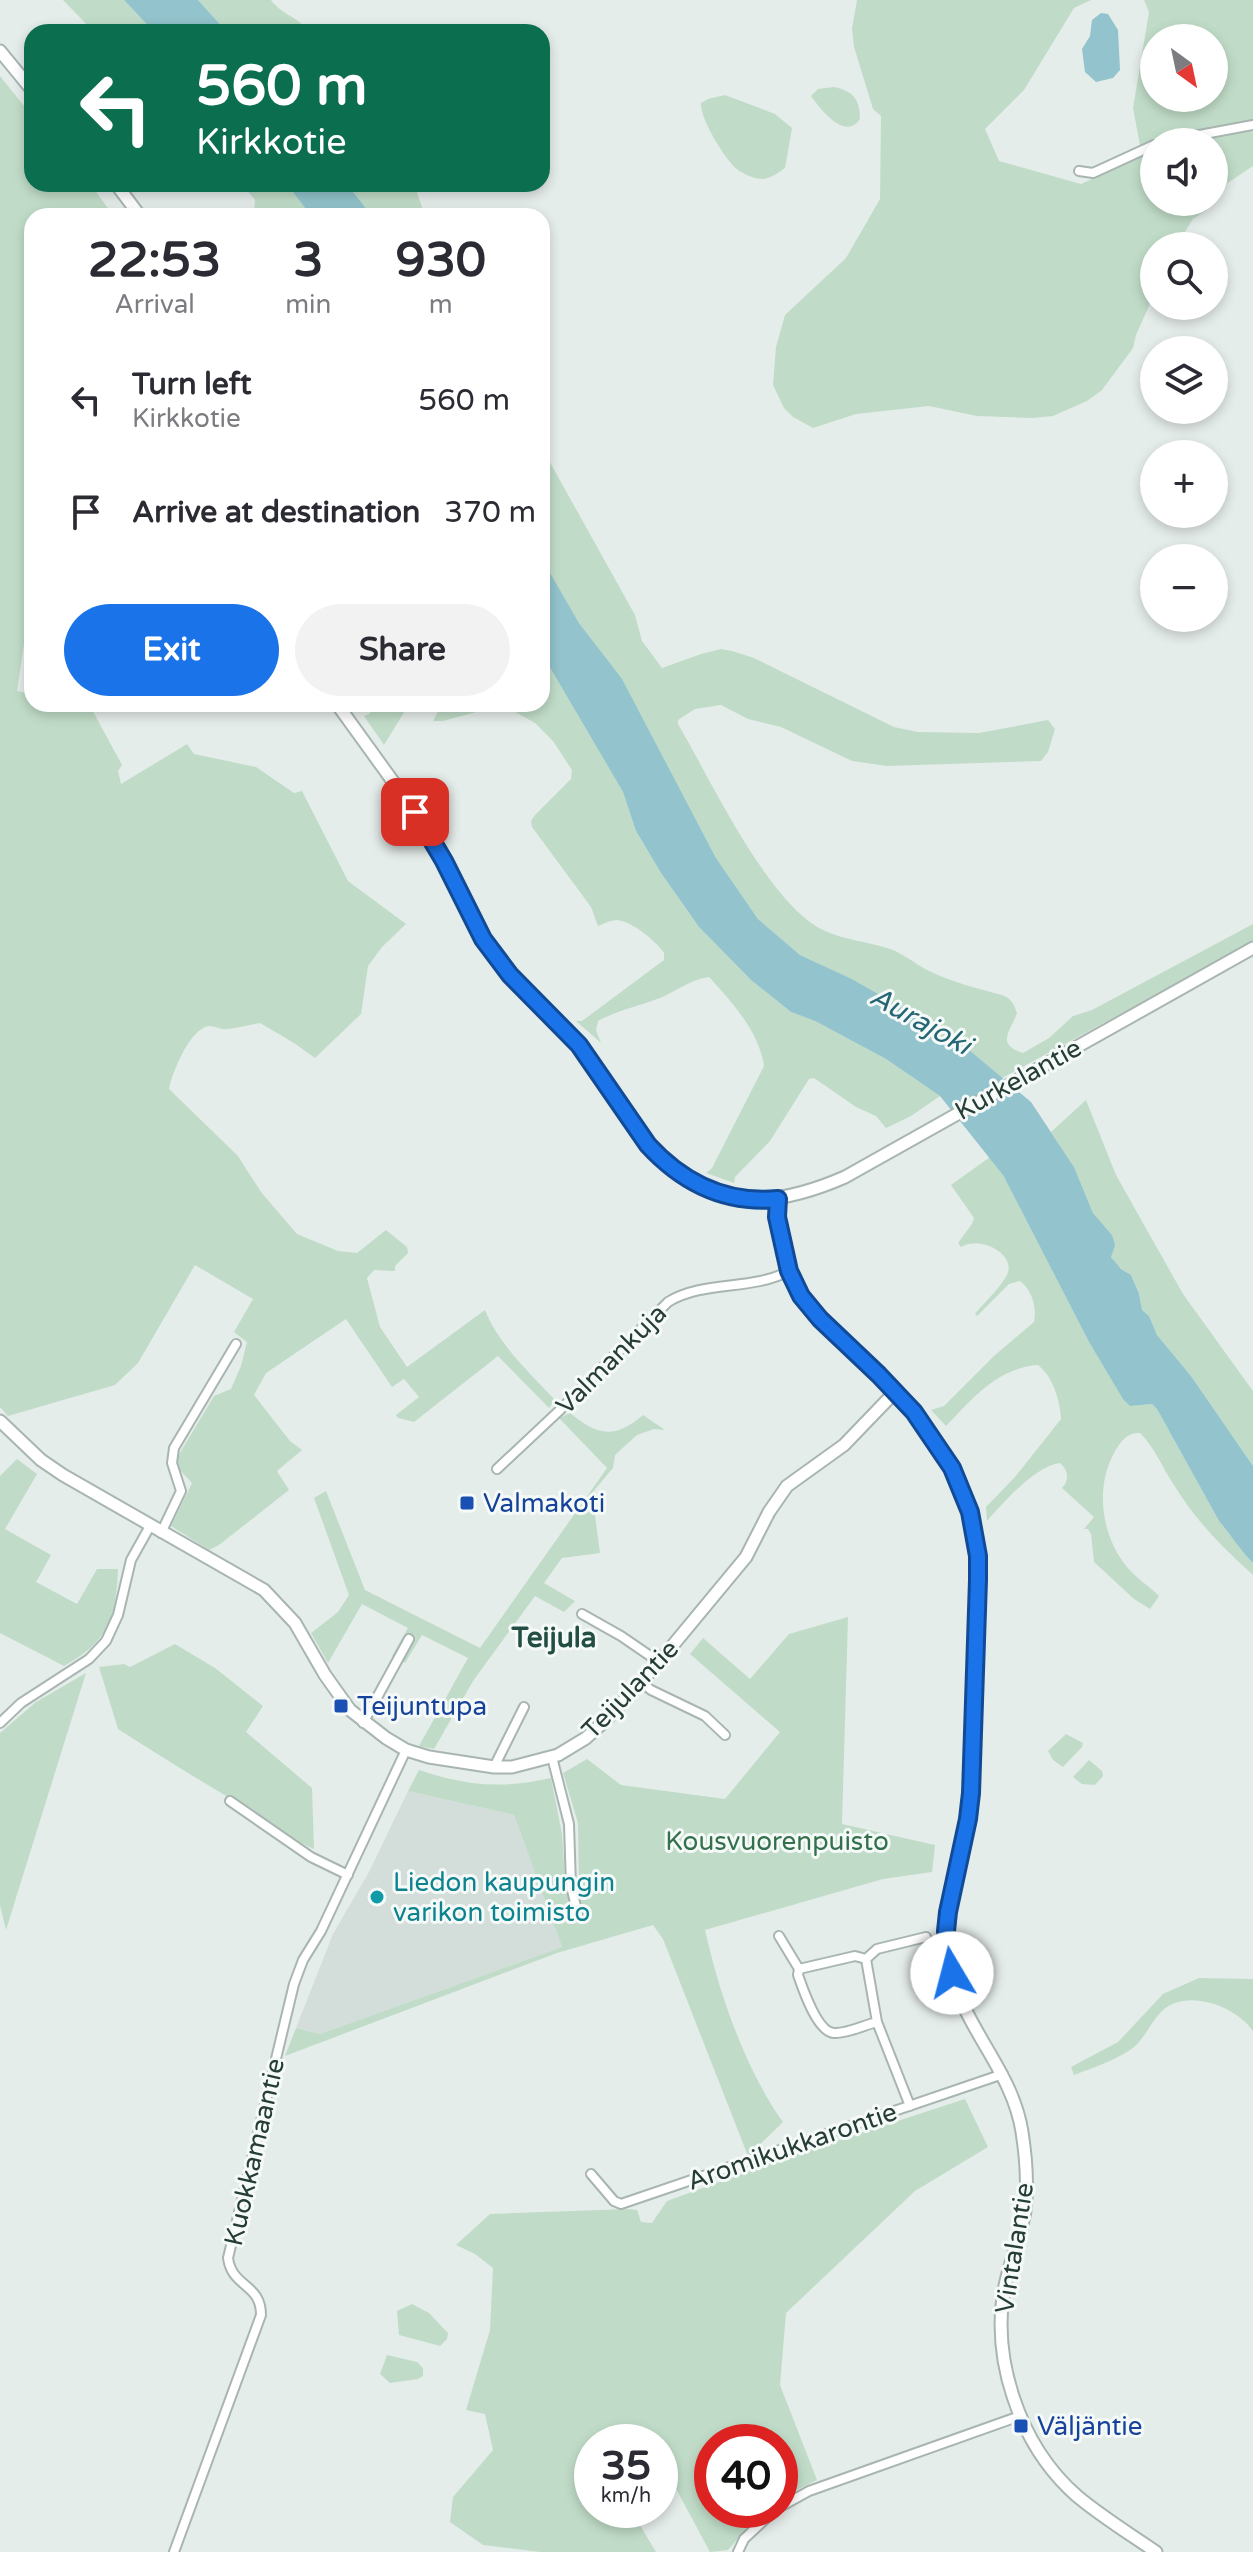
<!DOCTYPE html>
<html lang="en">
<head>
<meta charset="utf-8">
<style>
	body { margin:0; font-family:"Varela Round",sans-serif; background:#f2f2f3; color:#2b2b33; height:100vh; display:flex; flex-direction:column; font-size:30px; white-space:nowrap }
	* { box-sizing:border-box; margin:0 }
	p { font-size:26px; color:#7c7c81 }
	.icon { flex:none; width:44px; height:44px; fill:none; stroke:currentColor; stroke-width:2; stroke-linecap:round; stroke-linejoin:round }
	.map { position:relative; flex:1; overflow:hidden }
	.panel { position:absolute; left:24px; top:208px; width:526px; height:504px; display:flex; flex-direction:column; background:#fff; border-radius:24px; box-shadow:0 4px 12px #0003 }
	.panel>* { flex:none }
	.hud { position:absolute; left:24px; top:24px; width:526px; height:168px; border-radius:24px; box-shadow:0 4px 12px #0003; background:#0b6e4f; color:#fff; overflow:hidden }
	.needle { width:52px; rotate:147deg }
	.fabs { position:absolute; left:1140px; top:24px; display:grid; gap:16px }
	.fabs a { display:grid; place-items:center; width:88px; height:88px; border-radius:50%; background:#fff; box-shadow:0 4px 12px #0003; font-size:40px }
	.speed { position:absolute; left:574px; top:2424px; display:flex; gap:16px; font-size:40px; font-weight:700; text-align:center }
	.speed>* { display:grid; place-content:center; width:104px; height:104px; border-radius:50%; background:#fff; box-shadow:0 4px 12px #0003; line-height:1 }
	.speed small { font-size:20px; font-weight:400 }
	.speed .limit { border:12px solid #d22; background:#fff; color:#111 }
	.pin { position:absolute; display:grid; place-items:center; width:68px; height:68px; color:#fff; margin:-34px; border-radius:16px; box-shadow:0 4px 12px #0006 }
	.me { position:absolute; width:88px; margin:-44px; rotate:352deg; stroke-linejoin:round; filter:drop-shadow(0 0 6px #0008) }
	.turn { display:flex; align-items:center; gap:28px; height:168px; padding:0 40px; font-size:36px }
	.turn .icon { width:104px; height:104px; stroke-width:2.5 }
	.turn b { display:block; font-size:56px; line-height:68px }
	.eta { display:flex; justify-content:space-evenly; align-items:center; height:136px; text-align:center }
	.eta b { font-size:48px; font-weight:700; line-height:56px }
	.primary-button { display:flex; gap:16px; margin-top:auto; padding:16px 40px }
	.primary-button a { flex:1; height:92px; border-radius:48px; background:#1a73e8; color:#fff; font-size:32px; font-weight:700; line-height:92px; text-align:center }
	.primary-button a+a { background:#f2f2f3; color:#2b2b33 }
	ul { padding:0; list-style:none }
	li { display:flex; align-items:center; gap:24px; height:112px; padding:0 40px }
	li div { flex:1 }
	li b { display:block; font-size:30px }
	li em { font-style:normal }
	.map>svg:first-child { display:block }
</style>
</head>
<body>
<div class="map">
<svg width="1253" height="2552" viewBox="0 0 1253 2552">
	<rect width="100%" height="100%" fill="#e5edea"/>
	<path fill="#d3ddd9" d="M408,1791L514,1815L562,1947L320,2034L296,2028L333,1934L369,1872Z"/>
	<path fill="#c0dcc8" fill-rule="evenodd" d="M63,0H124L154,32H94Z
		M198,0H271C282,15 299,17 309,32H227Z
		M857,0H1091L1074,8L1024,90L985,129L999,161L1081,184L1142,156L1133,108L1149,12L1144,0H1253V166L1214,192V142H1154V202H1198L1196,204L1207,210L1193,219L1176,246H1154V295L1136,335L1133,348L1102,390L1087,401L1053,416L1033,418L977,416L929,406L856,414L813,428L793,417L784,408L773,385L776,347L785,315L846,258L880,199L881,116L873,109L854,47L852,29ZM1154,38H1214V98H1154Z
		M0,76L32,116V184H90L114,216H32V637H25L17,691L32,694V704H89L122,765L118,771L121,784L187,744L194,754L256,767L294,793L302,791L348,881L406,924L382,947L368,966L361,1014L315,1058L294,1043L260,1023C249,1025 238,1028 228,1029C221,1030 215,1026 209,1026C190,1028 172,1073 169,1089L238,1156L261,1192L297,1234L338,1251L357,1253L386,1230L407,1247L408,1253L395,1266V1271L374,1270L367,1278L380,1327L407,1367L485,1310C498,1344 531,1374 555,1400L549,1408L498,1356L414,1422L398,1418L396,1415L419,1397L404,1379L392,1387L346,1319L266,1373L254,1395L290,1441L302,1450L277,1471L289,1490L219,1545L209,1550L171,1526L192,1483L178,1468V1456L214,1396L231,1389L241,1366L247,1342L234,1332L253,1299L195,1265L138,1363L115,1385L8,1416L0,1407Z
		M834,87C853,91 860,99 860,119C845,141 821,110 811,96L818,89Z
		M725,95L775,114L792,128L785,168C779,172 771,179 762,179C755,179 743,174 738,170C726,162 699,117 701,103L708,99Z
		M242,184H287L311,216H258L254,213L255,200Z
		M347,184H414L425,216H372Z
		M542,448L635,615L642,641L662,668L701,654L721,649L732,651L754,658L894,727L918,732L979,733L1048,720L1055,729L1048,752L1041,761L887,766L852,761L781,727L748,719L721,705L695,709L678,720V724C710,778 768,905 825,931C845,940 869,942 890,949C904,954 914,963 927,970C951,982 976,988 1002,995C1011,998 1014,1004 1017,1013C1011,1031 995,1044 1023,1053L1049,1038L1073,1016L1092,1010L1253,924V942L1002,1078L968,1049L943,1042L901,1007L852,979L800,955L758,919L716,858L622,680L579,623L545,565L542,559Z
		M542,654L623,792L636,831L661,873L699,927L751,980L791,1012L815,1021L886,1059L940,1096L911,1116L886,1128L876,1116L856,1107L814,1078L809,1079L770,1141L735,1177L734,1183L706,1173L712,1168L764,1066C759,1031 731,1001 709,977C691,979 677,991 660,998C639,1006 618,1010 598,1021L596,1030L601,1043L576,1021H582L664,960V953C656,941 632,921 617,920C611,920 603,924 598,926L591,907L532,827L531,821L535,815L571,779L572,770L553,741L535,723L512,710L504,707L487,709L443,721H433L442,704H542Z
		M376,704H409L384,745L364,716L369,714Z
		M1086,1100L1116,1175L1183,1294L1253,1391V1466L1191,1376L1157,1335L1149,1316L1142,1310L1139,1292L1131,1275L1121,1269L1111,1257L1112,1235L1093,1213L1074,1167L1051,1132Z
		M990,1157L1003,1175L1089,1342L1123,1398L1130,1406L1152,1404L1157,1409L1219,1521C1231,1535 1240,1550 1253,1563V1575C1223,1548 1195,1520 1174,1485C1162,1467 1155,1448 1140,1433C1126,1432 1119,1444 1113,1455C1095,1490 1102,1537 1127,1567C1136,1578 1149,1586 1159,1596L1150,1609L1134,1599L1094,1562L1091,1534L1088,1529H1084L1094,1517L1062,1488C1070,1480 1068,1470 1060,1463C1035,1466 1003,1503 987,1521L986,1507L1015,1477L1061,1419C1060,1400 1053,1377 1038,1365C997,1368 973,1398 946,1426L931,1410L944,1406L994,1356L1034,1322C1037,1307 1032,1290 1020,1281L1009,1284L977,1316L975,1314C983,1304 1005,1283 1008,1272C1014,1253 979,1235 961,1247L958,1243L972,1224L974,1218L951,1185Z
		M570,1413C598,1436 615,1439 643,1415L665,1430L654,1429L637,1435L615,1455L613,1468L592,1493L600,1553L562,1558L544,1583L575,1601L564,1612L535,1596L473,1681L434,1749L419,1746L468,1658L422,1635L405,1663L392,1656L408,1628L362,1604L328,1663L311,1633L338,1612L349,1595L314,1498L326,1491L365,1590L480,1648L607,1468L559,1418Z
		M17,1459L37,1474L5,1529L51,1555L36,1582L77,1604L97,1569H118C116,1618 109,1641 64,1666L0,1633V1476Z
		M848,1617L842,1824L935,1845L932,1872L883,1879L705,1930C719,1993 746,2071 783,2122L748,2156L663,1939L653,1925L557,1953L285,2056L296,2028L320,2034L562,1947L514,1815L408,1791L419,1770C467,1786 502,1789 551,1778L562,1834L566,1892H579L578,1823L563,1773L587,1759L621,1785L725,1799L780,1732L690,1654L703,1638L750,1679L789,1634Z
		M175,1644L215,1668L263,1706L246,1732L312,1788L314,1849C294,1841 279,1827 261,1816C213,1789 165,1759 118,1729L99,1667L124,1664L130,1667Z
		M86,1673L6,1930L0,1905V1733L36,1702Z
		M1066,1734L1083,1743L1082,1747L1063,1767L1053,1760L1048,1751Z
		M1089,1760L1102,1771L1103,1776L1095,1785L1082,1784L1073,1777Z
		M1199,1978L1253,1979V2031C1236,2006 1185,1987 1161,2012C1150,2023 1143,2042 1130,2050C1113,2061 1093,2068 1074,2075L1071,2067L1118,2042L1163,1994Z
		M965,2099L988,2147L915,2191L786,2313L780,2385L817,2480L780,2498V2442H712V2510H763L728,2550L710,2552L674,2485L660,2496V2442H592V2510H643L635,2517L656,2552H540L483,2545L450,2522L453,2497L493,2450L485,2414L466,2410L490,2330L493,2268L475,2254L456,2245L490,2214L628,2209L637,2210L641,2222L652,2223L667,2201L787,2157Z
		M412,2304L429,2313L448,2333L447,2339L440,2346L399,2335L397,2311Z
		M387,2355L417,2362L423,2368V2376L418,2379L390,2383L380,2374Z"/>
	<path fill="#93c3cc" d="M124,0H198L227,32H154Z
		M1101,13L1108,14L1118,30L1120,70L1113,78L1096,82L1085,72L1082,49L1090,36L1092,20Z
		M287,184H347L372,216H311Z
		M542,559L579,623L622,679L716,858L758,919L800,955L852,979L901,1007L943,1042L968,1049L1031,1102L1074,1167L1093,1213L1112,1235L1115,1245L1111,1257L1121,1269L1131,1275L1139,1293L1142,1310L1149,1316L1157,1335L1191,1376L1253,1466V1563C1240,1550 1231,1535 1219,1521L1157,1409L1152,1404L1130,1406L1123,1399L1089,1342L1003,1175L940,1096L886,1059L815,1021L791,1012L751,980L699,927L661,873L636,831L623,792L542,654Z"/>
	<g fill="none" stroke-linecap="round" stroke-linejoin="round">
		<defs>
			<path id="minor" d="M1162,142L1253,125
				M1079,171L1093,173L1154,145
				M497,1469L561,1409L668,1302C704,1280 752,1291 789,1271
				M161,1533L181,1491L172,1463L174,1448L236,1344
				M582,1614L621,1636L659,1662
				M641,1682L651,1690L705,1716L725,1735
				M0,1723L21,1703L89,1659L106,1641L118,1615L131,1560L150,1526
				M363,1723L409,1639
				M552,1757L569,1824L571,1886L578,1915
				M494,1767L524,1707
				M230,1801L311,1857L348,1875
				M779,1936L799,1969
				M866,1959L877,1949L926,1937
				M877,2022L866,1959L855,1956L799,1969L798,1975C803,1989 817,2032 834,2033C847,2034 864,2025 877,2022L910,2106
				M591,2174L614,2201L621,2204L1003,2074
				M780,2507L809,2491L1020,2416
				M174,2552L261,2315C261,2283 232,2288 228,2258L294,1984L303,1960L321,1931L406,1750
				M738,2552L744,2539L775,2510"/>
			<path id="tertiary" d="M0,51L32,90
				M116,184L140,216
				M337,704L415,812L444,861L483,939L498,961L579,1045L648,1145C709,1211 767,1211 845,1177L1253,948
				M778,1199C777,1230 784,1266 799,1294C814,1319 842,1340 863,1360C930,1423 977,1485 978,1580L971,1793C966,1853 937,1911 952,1972C965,2030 1013,2072 1022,2132C1026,2157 1028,2185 1025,2211C1021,2234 1012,2257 1006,2281C989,2356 1019,2445 1077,2496C1102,2517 1130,2534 1156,2552
				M0,1421L41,1460L63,1475L264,1590L295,1623L325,1675L350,1710L386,1738L406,1750L429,1757L494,1767H512L558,1755L586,1738L607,1719L659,1662L746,1557L769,1512L787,1486L844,1445L895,1392"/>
		</defs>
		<use href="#minor" stroke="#a8b5b1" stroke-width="12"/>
		<use href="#tertiary" stroke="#a8b5b1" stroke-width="15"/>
		<use href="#minor" stroke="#fff" stroke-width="8"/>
		<use href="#tertiary" stroke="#fff" stroke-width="11"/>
	</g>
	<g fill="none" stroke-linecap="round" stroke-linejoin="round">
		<defs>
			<path id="route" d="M415,812L444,861L483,939L510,975L579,1045L648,1145C683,1183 726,1204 778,1199L777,1217L789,1271L801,1296L820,1319L879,1375L914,1412L952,1468L970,1512L978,1556V1580L971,1793L968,1819L948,1912L946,1931L952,1973"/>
		</defs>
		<use href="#route" stroke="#114b97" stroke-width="20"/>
		<use href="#route" stroke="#1a73e8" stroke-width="14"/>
	</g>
	<g fill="#1a4fb4" stroke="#f5faf8" stroke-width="3">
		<rect x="459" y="1495" width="16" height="16" rx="4"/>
		<rect x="333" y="1698" width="16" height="16" rx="4"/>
		<rect x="1013" y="2418" width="16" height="16" rx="4"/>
	</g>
	<circle fill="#0f9aa8" stroke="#f5faf8" stroke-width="3" cx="377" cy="1897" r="8"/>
	<g text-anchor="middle" stroke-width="6" stroke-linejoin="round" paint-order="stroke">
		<g font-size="26" fill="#263d37" stroke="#f5faf8">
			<text transform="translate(1018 1079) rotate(-29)" y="9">Kurkelantie</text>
			<text transform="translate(611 1359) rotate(-45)" y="9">Valmankuja</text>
			<text transform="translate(630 1689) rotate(-46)" y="9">Teijulantie</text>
			<text transform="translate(792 2146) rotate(-19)" y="9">Aromikukkarontie</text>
			<text transform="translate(254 2152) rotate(-77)" y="9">Kuokkamaantie</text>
			<text transform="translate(1014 2248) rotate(-81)" y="9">Vintalantie</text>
		</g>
		<g font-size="26" fill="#164399" stroke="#f5faf8" text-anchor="start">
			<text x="483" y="1512">Valmakoti</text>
			<text x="357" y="1715">Teijuntupa</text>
			<text x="1037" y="2435">Väljäntie</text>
		</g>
		<g font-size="26" fill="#33714c" stroke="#f5faf8">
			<text x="777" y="1850">Kousvuorenpuisto</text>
		</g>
		<g font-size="26" fill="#0d838f" stroke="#f5faf8" text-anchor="start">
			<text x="393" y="1891">Liedon kaupungin<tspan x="393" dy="30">varikon toimisto</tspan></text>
		</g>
		<g font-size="28" font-style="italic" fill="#256674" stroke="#f5faf8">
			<text transform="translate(921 1020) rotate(29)" y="10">Aurajoki</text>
		</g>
		<g font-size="28" font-weight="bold" fill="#234e44" stroke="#f5faf8">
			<text x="554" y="1647">Teijula</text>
		</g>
	</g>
</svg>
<div class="fabs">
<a><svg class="needle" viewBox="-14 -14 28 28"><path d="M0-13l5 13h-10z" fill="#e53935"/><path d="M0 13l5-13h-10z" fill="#7c7c81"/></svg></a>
<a><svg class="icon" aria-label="sound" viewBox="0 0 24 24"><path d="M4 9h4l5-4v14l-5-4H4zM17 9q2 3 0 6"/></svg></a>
<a><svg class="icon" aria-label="search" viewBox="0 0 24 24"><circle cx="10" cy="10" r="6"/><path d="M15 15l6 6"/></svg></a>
<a><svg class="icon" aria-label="layers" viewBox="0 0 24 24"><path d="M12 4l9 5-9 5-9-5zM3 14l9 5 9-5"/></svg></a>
<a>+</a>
<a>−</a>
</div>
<div class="speed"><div>35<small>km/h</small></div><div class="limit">40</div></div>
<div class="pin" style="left:415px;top:812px;background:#d93025"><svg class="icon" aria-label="arrive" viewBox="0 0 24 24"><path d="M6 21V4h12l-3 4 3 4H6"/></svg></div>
<svg class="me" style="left:952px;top:1973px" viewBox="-20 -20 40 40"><circle r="19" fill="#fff"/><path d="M0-13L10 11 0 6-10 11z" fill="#1a73e8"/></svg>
<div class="hud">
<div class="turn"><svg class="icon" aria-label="left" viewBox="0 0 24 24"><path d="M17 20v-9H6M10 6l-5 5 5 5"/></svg><div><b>560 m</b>Kirkkotie</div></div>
</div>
<section class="panel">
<div class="eta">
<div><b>22:53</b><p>Arrival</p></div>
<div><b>3</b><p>min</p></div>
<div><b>930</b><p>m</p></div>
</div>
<ul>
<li><svg class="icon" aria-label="left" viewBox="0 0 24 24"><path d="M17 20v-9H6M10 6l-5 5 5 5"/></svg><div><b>Turn left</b><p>Kirkkotie</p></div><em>560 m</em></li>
<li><svg class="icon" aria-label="arrive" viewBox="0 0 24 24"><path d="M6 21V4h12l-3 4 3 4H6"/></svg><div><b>Arrive at destination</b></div><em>370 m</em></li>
</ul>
<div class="primary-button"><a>Exit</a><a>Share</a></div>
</section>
</div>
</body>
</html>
